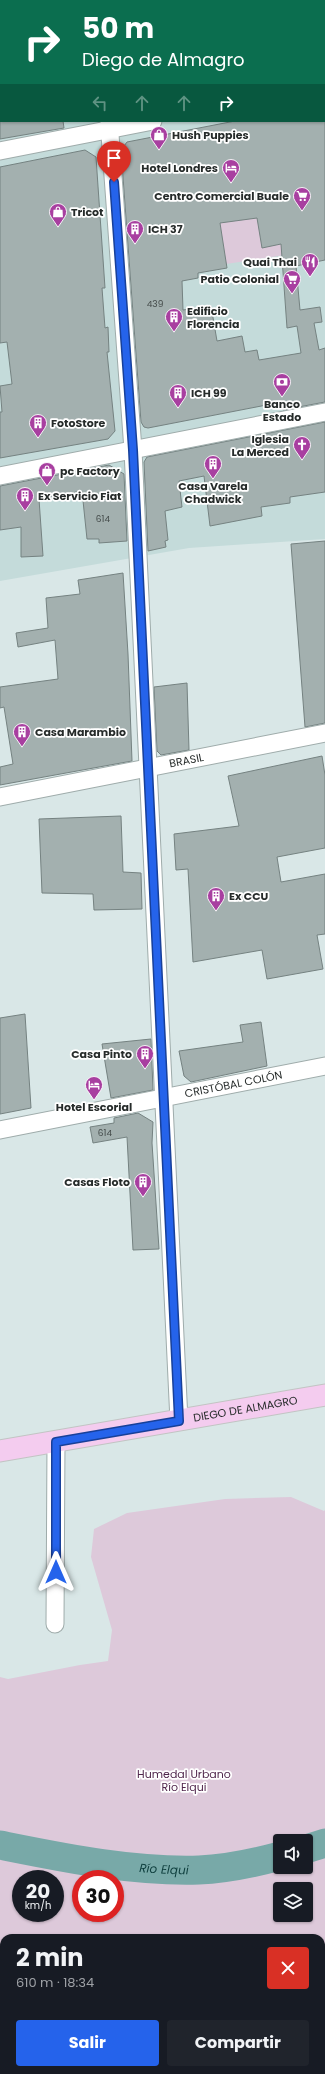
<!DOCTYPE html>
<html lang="es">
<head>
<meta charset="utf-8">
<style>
	body { margin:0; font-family:Poppins,sans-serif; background:#20242c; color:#f1f3f6; height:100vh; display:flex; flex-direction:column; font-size:15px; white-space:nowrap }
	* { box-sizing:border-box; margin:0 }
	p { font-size:13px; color:#9ea1a6 }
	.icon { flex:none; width:22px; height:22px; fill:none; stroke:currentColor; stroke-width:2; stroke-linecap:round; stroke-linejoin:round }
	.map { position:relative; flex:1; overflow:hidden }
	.side { position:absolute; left:0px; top:1934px; width:325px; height:140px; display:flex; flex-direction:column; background:#171b24; border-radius:12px 12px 0 0; box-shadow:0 1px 3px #0004 }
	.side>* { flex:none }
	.top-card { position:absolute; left:0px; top:0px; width:325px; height:122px; box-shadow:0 1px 3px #0004; background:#0b6e4f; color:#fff; overflow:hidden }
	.buttons { position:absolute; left:273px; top:1834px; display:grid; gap:8px }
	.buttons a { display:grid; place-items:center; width:40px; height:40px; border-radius:4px; background:#171b24; box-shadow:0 1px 3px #0004; font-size:20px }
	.speed { position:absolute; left:12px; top:1870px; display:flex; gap:8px; font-size:20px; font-weight:700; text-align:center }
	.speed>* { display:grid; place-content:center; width:52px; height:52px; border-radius:50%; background:#171b24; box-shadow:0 1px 3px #0004; line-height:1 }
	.speed small { font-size:10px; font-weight:400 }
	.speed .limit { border:6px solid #d22; background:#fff; color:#111 }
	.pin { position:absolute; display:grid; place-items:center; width:34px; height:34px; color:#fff; margin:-41px -17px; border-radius:50% 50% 50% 0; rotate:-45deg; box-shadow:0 0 4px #0007 }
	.pin .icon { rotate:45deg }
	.me { position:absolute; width:44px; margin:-22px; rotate:0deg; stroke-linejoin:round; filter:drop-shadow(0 0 3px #0008) }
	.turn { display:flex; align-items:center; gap:14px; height:84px; padding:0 16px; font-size:18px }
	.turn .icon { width:52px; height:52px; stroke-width:2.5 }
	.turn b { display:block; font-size:28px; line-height:34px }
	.lanes { display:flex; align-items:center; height:38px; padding:0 16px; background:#0003; justify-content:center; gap:20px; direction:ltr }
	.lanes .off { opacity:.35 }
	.round { display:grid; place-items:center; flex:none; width:42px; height:42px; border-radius:4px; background:#20242c }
	.summary { display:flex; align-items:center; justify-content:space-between; height:68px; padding:0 16px }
	h1 { font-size:24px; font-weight:700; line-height:30px }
	.primary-button { display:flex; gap:8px; margin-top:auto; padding:8px 16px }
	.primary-button a { flex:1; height:46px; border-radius:4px; background:#2563eb; color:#fff; font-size:16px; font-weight:700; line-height:46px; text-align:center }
	.primary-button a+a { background:#20242c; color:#f1f3f6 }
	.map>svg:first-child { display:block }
</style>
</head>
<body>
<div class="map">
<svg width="325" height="2074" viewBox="0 0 325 2074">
	<rect width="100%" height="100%" fill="#d9e7e7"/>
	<path fill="#c4dbda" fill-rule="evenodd" d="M0,0H325V539L189,548L0,581ZM1,1H324V121H1Z"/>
	<path fill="#ddc9da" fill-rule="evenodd" d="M257,217L262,247L283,244L285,255L226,264L220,223Z
		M291,1497L324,1511L325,1510V2074H0V1677L8,1679L80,1665L108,1661L112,1630L91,1557L94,1529L127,1513L225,1499ZM280,1841H306V1867H280ZM21,1879H55V1913H21ZM81,1879H115V1913H81ZM280,1889H306V1915H280ZM4,1938H321V2070H4Z"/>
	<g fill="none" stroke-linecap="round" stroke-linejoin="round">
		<g stroke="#78a9a8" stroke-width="29">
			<path id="s1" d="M0,1845C65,1858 132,1872 199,1870C226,1869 254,1863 280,1856"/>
			<path d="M306,1849L325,1843"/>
		</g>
	</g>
	<path fill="#a3b0af" stroke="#758281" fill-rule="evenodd" d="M0,121H63L64,128L0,139Z
		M235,121H325V260L296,266L300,310L320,307L322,322L314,323L319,350L325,348V402L283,410L282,402L148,428L144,427L141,422L121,150L127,142ZM257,218L262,248L281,244L287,328L297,326L301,353L259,360L257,350L245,352L242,336L217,341L211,306L183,310L182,281L198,278V273L227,268L220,223Z
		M85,150L96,157L105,288H102L105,328L108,327L109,352H107L115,431L108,439L0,458V412H2L0,386L12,384L7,342L0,343V167Z
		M325,422V492L290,497V503L261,507L262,516L210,526L204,476L179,481L182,507L165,511L168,540L165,541L166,547L148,551L144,462L147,457Z
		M109,465L124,474L127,541L99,543V539H87L82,491L39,499L43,556L21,557V527L0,530V486Z
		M325,541V723L305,727L291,544Z
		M123,573L128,654L132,761L0,785V767L13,764L4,707L0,708V687L58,679L55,640L18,647L16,633L48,628L46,598L80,594L78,580Z
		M187,683L189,750L161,755L157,751L154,687Z
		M322,756L325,775V848L277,857L281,882L325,874V934L317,935L323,969L267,979L262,950L193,962L188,869L176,870L174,834L239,826L228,776Z
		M121,816L123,872L141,873L142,909L94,910L93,894L42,893L39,819Z
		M25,1014L31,1108L0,1114V1018Z
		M261,1022L267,1066L191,1082L184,1076L179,1051L243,1042L240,1025Z
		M151,1039L153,1090L111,1098L102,1044Z
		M138,1113L153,1122L152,1143L159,1249L133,1250L127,1137L93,1143L90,1127L114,1123V1118Z"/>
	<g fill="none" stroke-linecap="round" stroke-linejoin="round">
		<defs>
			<g id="minor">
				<path d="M95,0V1"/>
				<path d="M324,88H325"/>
				<path d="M109,121L133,450L179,1421"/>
				<path d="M0,151L153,121"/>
				<path d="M0,476L325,412"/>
				<path id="s2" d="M0,797L325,733"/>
				<path id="s3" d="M0,1130L325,1066"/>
				<path d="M55,1624L56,1442"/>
			</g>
			<g id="major">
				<path id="s4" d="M0,1451L325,1395"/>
			</g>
		</defs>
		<use href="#minor" stroke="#9facab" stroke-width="19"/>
		<use href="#major" stroke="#c2c4c3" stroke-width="23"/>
		<use href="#minor" stroke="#fff" stroke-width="17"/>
		<use href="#major" stroke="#f4ccef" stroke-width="21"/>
	</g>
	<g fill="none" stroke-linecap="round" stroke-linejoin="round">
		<defs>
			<path id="route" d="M56,1572V1442L179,1421L133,450L114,182"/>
		</defs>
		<use href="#route" stroke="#184099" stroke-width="10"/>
		<use href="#route" stroke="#2563eb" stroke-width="7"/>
	</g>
	<defs>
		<symbol id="shop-pin" viewBox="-11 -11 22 30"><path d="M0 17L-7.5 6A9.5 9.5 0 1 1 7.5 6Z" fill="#a83fa0" stroke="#fff"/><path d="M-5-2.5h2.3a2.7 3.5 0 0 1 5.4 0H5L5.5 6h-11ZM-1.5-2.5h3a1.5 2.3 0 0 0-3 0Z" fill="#fff"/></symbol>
		<symbol id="hotel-pin" viewBox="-11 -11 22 30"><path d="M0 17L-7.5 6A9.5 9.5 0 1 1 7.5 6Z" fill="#a83fa0" stroke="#fff"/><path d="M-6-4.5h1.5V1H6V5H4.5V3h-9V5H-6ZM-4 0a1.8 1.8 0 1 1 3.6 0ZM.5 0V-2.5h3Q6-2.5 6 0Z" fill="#fff"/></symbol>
		<symbol id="supermarket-pin" viewBox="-11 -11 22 30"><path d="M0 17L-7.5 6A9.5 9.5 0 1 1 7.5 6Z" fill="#a83fa0" stroke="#fff"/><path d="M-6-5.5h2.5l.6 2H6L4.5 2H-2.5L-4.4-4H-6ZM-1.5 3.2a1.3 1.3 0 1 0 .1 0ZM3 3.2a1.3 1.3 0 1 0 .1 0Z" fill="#fff"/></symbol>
		<symbol id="building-pin" viewBox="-11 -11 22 30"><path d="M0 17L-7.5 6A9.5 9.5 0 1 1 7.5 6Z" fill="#a83fa0" stroke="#fff"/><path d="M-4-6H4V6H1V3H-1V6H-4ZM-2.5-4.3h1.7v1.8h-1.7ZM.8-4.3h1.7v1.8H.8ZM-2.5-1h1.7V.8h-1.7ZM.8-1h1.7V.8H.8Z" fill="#fff"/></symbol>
		<symbol id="restaurant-pin" viewBox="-11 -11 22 30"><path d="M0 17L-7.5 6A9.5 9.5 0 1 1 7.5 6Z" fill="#a83fa0" stroke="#fff"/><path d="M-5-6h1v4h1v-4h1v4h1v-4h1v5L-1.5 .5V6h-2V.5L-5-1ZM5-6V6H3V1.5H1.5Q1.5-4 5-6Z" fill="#fff"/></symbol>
		<symbol id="bank-pin" viewBox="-11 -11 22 30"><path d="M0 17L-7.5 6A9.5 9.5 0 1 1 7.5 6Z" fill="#a83fa0" stroke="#fff"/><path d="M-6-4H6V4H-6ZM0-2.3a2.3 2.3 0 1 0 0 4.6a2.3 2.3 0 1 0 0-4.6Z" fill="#fff"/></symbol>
		<symbol id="church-pin" viewBox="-11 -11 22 30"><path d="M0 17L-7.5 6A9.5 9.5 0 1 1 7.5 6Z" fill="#a83fa0" stroke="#fff"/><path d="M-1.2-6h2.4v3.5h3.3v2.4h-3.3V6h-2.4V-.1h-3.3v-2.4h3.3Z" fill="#fff"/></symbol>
	</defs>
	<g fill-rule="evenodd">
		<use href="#shop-pin" x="149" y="125" width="20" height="27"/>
		<use href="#hotel-pin" x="221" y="158" width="20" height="27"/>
		<use href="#supermarket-pin" x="292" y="186" width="20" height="27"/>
		<use href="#shop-pin" x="48" y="202" width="20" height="27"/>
		<use href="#building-pin" x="125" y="219" width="20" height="27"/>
		<use href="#restaurant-pin" x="300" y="252" width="20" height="27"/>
		<use href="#supermarket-pin" x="282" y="269" width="20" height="27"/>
		<use href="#building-pin" x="164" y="307" width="20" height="27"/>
		<use href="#bank-pin" x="272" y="372" width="20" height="27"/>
		<use href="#building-pin" x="168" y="383" width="20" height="27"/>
		<use href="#building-pin" x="28" y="413" width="20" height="27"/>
		<use href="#church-pin" x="292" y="435" width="20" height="27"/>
		<use href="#building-pin" x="203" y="454" width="20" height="27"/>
		<use href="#shop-pin" x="37" y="461" width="20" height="27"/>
		<use href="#building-pin" x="15" y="486" width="20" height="27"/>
		<use href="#building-pin" x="12" y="722" width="20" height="27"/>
		<use href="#building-pin" x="206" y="886" width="20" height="27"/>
		<use href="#building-pin" x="135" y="1044" width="20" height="27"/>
		<use href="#hotel-pin" x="84" y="1075" width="20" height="27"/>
		<use href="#building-pin" x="133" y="1172" width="20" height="27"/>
	</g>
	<g text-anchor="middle" stroke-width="3.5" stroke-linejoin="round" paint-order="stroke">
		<g font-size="9" fill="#454c4b">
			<text x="155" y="307">439</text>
			<text x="103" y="522">614</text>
			<text x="105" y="1136">614</text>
		</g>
		<g font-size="11" font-weight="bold" fill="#262b2a" stroke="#fff" text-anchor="start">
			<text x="172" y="139">Hush Puppies</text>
			<text x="218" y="172" text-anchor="end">Hotel Londres</text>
			<text x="289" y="200" text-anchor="end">Centro Comercial Buale</text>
			<text x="71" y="216">Tricot</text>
			<text x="148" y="233">ICH 37</text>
			<text x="297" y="266" text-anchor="end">Quai Thai</text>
			<text x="279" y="283" text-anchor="end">Patio Colonial</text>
			<text x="187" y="315">Edificio<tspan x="187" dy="13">Florencia</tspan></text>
			<text x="191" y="397">ICH 99</text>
			<text x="282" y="408" text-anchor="middle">Banco<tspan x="282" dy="13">Estado</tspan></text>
			<text x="51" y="427">FotoStore</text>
			<text x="289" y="443" text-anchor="end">Iglesia<tspan x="289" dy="13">La Merced</tspan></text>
			<text x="60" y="475">pc Factory</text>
			<text x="213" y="490" text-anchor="middle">Casa Varela<tspan x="213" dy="13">Chadwick</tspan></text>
			<text x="38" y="500">Ex Servicio Fiat</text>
			<text x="35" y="736">Casa Marambio</text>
			<text x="229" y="900">Ex CCU</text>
			<text x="132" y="1058" text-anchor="end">Casa Pinto</text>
			<text x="94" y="1111" text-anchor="middle">Hotel Escorial</text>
			<text x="130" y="1186" text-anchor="end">Casas Floto</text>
		</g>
		<g font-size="11" fill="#262b2a" stroke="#fff">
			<text dy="4" stroke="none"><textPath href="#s2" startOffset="190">BRASIL</textPath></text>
			<text dy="4" stroke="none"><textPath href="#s3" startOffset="238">CRISTÓBAL COLÓN</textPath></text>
			<text dy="4" stroke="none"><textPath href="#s4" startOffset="249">DIEGO DE ALMAGRO</textPath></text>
		</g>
		<g font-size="11" fill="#50264c" stroke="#fff">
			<text x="184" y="1778">Humedal Urbano<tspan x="184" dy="13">Río Elqui</tspan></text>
		</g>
		<g font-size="12" font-style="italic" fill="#0e3e3d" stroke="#fff">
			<text dy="4" stroke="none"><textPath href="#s1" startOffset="166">Río Elqui</textPath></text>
		</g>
	</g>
</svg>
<div class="buttons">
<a><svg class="icon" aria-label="sound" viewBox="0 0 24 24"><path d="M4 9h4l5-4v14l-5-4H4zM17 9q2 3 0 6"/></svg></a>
<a><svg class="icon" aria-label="layers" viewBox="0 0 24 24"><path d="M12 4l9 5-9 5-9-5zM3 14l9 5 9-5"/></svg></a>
</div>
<div class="speed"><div>20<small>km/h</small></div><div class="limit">30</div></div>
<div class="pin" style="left:114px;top:182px;background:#d93025"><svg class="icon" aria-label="arrive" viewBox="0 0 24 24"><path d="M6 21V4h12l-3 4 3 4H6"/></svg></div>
<svg class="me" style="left:56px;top:1572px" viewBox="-20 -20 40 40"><path d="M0-17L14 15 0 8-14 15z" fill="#2563eb" stroke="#fff" stroke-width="4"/></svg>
<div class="top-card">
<div class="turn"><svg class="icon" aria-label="right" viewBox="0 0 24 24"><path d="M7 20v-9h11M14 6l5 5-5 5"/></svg><div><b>50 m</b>Diego de Almagro</div></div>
<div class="lanes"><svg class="icon off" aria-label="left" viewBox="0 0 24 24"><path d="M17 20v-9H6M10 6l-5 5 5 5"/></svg><svg class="icon off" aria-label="ahead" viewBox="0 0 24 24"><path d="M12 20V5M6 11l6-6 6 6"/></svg><svg class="icon off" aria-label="ahead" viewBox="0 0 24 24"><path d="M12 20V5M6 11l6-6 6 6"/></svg><svg class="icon" aria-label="right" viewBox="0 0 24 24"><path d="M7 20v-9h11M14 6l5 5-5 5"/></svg></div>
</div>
<section class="side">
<div class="summary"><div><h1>2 min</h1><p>610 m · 18:34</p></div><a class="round" style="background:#d93025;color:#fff"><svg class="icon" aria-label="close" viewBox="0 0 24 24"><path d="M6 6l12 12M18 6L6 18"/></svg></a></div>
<div class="primary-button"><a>Salir</a><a>Compartir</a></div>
</section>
</div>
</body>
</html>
